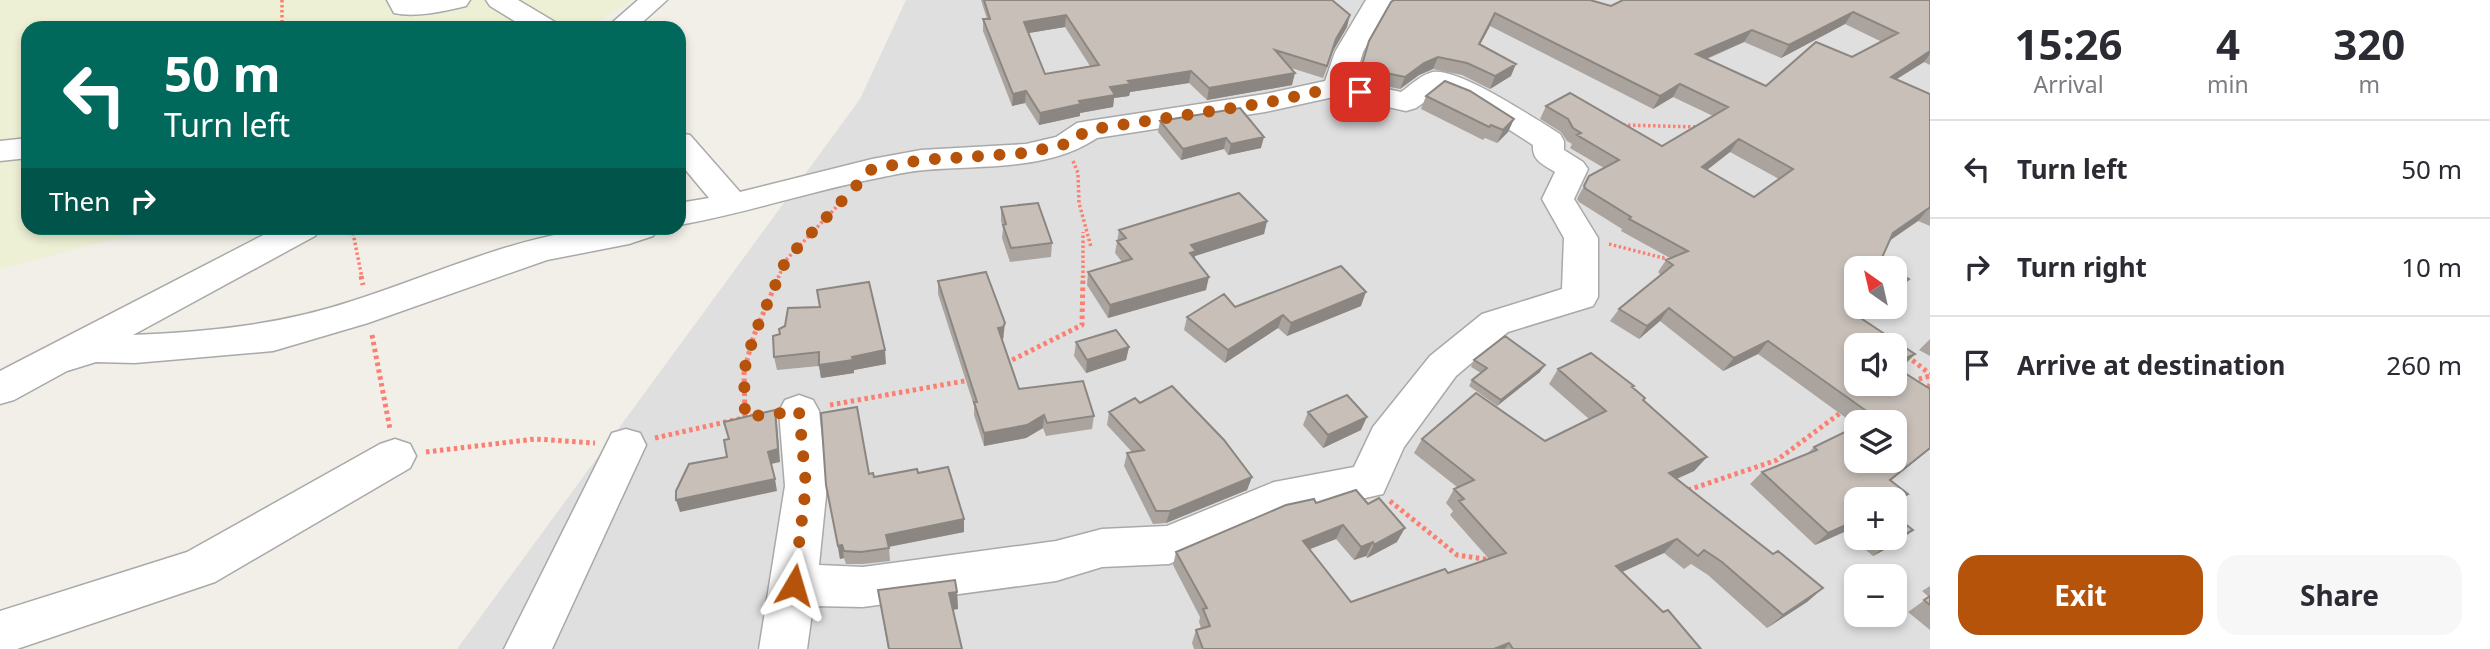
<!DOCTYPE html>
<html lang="en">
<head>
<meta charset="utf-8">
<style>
	body { margin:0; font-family:"Noto Sans",sans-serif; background:#f7f7f7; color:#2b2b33; height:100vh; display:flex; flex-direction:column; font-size:26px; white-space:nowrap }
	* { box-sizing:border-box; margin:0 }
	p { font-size:23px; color:#7c7c81 }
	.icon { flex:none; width:38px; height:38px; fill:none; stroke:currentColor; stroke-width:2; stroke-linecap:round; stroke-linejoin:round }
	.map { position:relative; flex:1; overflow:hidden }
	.sheet { display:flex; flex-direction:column; background:#fff; width:560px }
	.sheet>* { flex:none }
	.hud { position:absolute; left:21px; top:21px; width:665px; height:214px; border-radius:21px; box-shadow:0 4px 10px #0003; background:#00695c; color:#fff; overflow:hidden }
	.needle { width:46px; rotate:326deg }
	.fabs { position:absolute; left:1844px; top:256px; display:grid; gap:14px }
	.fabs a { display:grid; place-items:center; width:63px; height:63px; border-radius:14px; background:#fff; box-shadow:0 4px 10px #0003; font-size:35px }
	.pin { position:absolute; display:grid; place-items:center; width:60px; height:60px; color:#fff; margin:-30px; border-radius:14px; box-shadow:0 4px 10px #0006 }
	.me { position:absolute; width:77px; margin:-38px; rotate:7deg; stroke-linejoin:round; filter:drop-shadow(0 0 5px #0008) }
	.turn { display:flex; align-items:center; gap:24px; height:147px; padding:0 28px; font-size:32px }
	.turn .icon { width:91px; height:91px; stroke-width:2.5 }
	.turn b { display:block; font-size:49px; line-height:60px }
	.then { display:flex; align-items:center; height:66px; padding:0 28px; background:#0003; gap:14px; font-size:26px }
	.eta { display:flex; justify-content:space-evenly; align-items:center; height:119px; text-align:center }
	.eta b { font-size:42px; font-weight:700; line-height:49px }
	.cta { display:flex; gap:14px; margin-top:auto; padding:14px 28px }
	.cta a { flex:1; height:80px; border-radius:21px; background:#b45309; color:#fff; font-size:28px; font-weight:700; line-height:80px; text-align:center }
	.cta a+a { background:#f7f7f7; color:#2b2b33 }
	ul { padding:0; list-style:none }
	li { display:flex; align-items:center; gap:21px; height:98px; padding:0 28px; border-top:2px solid #e1e1e2 }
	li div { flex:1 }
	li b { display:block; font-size:26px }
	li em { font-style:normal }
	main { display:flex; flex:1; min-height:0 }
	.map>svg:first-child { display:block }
</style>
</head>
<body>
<main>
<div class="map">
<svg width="1930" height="649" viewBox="0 0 1930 649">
	<rect width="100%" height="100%" fill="#f2efe9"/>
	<path fill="#e0dfdf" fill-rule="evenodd" d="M906,0H1930V649H457L860,99ZM1857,268H1895V306H1857ZM1857,345H1895V383H1857ZM1857,422H1895V460H1857ZM1857,499H1895V537H1857ZM1857,576H1895V614H1857Z"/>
	<path fill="#eef0d5" d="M0,0H633L589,28H28V228H157L0,269Z"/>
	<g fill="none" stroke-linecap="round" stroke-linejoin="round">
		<defs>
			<path id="minor" d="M387,0H470L466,6C445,11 415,18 394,13Z
				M486,0H518L555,22L559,28H526L490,6Z
				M638,0H667L636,28H606Z
				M1366,0H1392L1363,52L1354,82L1401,92C1411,85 1422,74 1433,72C1460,68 1535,119 1560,134L1564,141V150L1583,162L1588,169L1574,199L1598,238V297L1593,306L1508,332L1456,376L1404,447L1383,494L1280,517L1169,564L1102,567L1056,581L863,607L813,606L807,649H759L785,486L779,411L785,400L799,395L813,400L819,411L827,486L819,565L863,567L1056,541L1102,529L1167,526L1274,482L1354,467L1373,427L1430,356L1482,314L1562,289L1564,238L1542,199L1555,172C1542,164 1532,160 1533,145L1466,102L1440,91L1416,108L1406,111L1338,96L1265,112L1097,138C1048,171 982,165 925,170C909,171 893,175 878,178C811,191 746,213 679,225V203L709,198L679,162V133L690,135L740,192L872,159L921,150L1026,144L1056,137L1077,123L1088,121L1265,94L1325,81L1335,52Z
				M28,138V158L0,161V141Z
				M277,228H320L315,236L133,335C206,332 279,325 349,302C448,271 551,217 658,228L653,236L629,244L547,260L368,323L273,351L135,363L96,362L67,371L14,400L0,404V371Z
				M626,429L640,433L646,445L552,649H504L612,433Z
				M395,439L410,444L416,456L410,468L215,582L17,649H0V611L187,552L380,444Z"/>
		</defs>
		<use href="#minor" stroke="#a9a9a9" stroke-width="3"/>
		<path stroke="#fa8072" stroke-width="3.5" stroke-dasharray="2.5 2.5" stroke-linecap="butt" d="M282,0V28
			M1623,125L1698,127
			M1073,161L1078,173L1079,203L1091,247
			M352,228L362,278
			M1609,244L1663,258L1671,252
			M778,278L786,260L845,198
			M1083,278V232"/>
		<path stroke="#fa8072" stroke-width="5" stroke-dasharray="3.5 3.5" stroke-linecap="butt" d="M361,276L363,285
			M372,335L390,429
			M1907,356L1930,374
			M1006,363L1082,325L1083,276
			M1912,381L1930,376
			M1930,384L1926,396L1930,399
			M830,405L970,380
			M745,417L744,371L754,335L779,276
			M655,438L752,416
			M426,452L535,439L595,443
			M1688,490L1777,460L1843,411
			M1390,501L1457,555L1491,560"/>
		<use href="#minor" fill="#fff" fill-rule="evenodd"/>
	</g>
	<path fill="#aba49e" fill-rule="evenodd" d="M981,0H1332L1347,27L1333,51L1323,78L1291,68L1292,85L1207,100L1189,83L1130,92L1129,96L1114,98L1113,107L1080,113V116L1039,125L1025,103L1012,106L983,31V19H987ZM1065,27L1090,66L1045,74L1028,33Z
		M1930,0V65L1924,62L1896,79L1930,94V226L1918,221L1890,240L1880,262L1859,317L1915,354L1902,367L1898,369L1930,389V449L1891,480L1857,499V537H1895L1899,542L1873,556L1844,532L1815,545L1750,484L1762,472L1807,454L1814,447L1895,422H1857V426L1758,354L1723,371L1660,321L1639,339L1610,321L1619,309L1661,275L1658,272L1666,260L1670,258L1621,231L1622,229L1579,202L1577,199L1589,176L1604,168L1570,148L1572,144L1567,141L1561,132L1540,119L1546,106L1662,146L1713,116L1673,97L1653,109L1490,26L1480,44L1511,76L1490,89L1462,75L1433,69L1419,75L1400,89L1357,80L1369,41L1391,2L1611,6ZM1845,24L1882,42L1852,57L1766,86L1707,59L1744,42L1781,58ZM1730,152L1779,179L1754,197L1707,170Z
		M1426,96L1514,119L1508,132L1497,143L1485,138L1483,140L1421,109Z
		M1240,108L1261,148L1228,155L1224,149L1181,160L1158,132L1160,121Z
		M1001,207L1052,243L1051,257L1010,262L1002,238L1003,228L1001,221Z
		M1267,221L1264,234L1195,256V259L1206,290L1108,318L1087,285L1088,272L1122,262L1115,253L1119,230Z
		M938,281L1004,336L1002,340L1019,389L1094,416L1092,429L1046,436L1043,428L1026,438L984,446L974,415V406L938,294Z
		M1361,306L1287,336L1278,328L1225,363L1184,330L1187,317L1235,307Z
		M773,336L886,364L854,370V373L821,378L819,366L777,370L774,357Z
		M1930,339V356L1919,350Z
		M1076,342L1129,347L1126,360L1086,373L1074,356Z
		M1474,360L1540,372L1497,406L1469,386L1472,380L1481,373L1471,367Z
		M1558,369L1632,388L1644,400L1707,457L1694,471L1677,479L1773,554L1823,588L1807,602L1767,628L1708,575L1691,564L1684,569L1664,553L1622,572L1701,649H1194L1192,643L1196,630L1201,628L1199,622L1200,617L1173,565L1176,552L1316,503L1397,542L1367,558L1366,556L1354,560L1336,539L1310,549L1351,602L1448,573L1489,559L1450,515L1453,511L1446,503L1454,489L1457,487L1414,453L1422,439L1545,441L1589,419L1549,384Z
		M1140,403L1252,477L1247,490L1166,523L1153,524L1124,466L1127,453L1132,452L1107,425L1109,412Z
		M1308,412L1361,430L1323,448L1303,425Z
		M918,473L964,532L889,547L890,561L863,564H846L844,558L840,559L826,485L869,474L874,477Z
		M1930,586V630L1908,612L1929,597L1922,591Z
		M878,590L957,592L958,609L953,610L962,649H888Z"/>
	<path fill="#8b8681" d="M1853,12L1845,24L1781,58L1789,45Z
		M1495,13L1490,26L1474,56L1479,44Z
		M1066,15L1065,27L1023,34L1024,22Z
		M1350,15L1347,27L1333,51L1323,78L1336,39Z
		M1752,30L1744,42L1689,66L1696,54Z
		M1930,51V54L1924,62L1881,89L1891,77Z
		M1438,57L1433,69L1419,75L1400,89L1405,77L1424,63Z
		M1516,64L1511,76L1490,89L1495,76Z
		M1191,71L1189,83L1130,92L1129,96L1114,98L1113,107L1080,113V116L1039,125L1040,113L1079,101L1128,81Z
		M1295,73L1292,85L1207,100L1209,88Z
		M1680,84L1673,97L1653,109L1660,96Z
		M1026,91L1025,103L1012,106L1013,94Z
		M1514,119L1508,132L1497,143L1503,130Z
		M1264,137L1261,148L1228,155L1231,144Z
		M1226,138L1224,149L1181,160L1183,149Z
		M1739,139L1730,152L1694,180L1702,167Z
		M1929,208L1918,221L1882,246L1893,233Z
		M1267,221L1264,234L1195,256L1194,264L1187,266L1191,245Z
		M1209,277L1206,290L1108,318L1110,305Z
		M1909,279L1898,292L1895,294V289Z
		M1366,292L1361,306L1287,336L1291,323Z
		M1868,306H1876L1844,328L1856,315Z
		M1669,308L1660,321L1639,339L1647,326Z
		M1283,315L1278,328L1225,363L1228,350Z
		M1005,323L1003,340L997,341L998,328Z
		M1768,341L1758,354L1723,371L1734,358Z
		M1129,347L1126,360L1086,373L1087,360Z
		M885,350L886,364L854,370V373L821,378L819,365Z
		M1915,354L1902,367L1895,370V363Z
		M1545,365L1540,372L1497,406L1501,400Z
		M775,410L777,423L780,462L771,464L768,452Z
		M1044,415L1043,428L1026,438L984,446V433Z
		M1367,417L1361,430L1323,448L1328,435Z
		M1930,448V449L1876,492L1890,480Z
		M1707,457L1694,471L1657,487L1669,473Z
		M1252,477L1247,490L1166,523L1170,511Z
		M775,479L777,491L680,512L676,500Z
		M1908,494L1895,506V501Z
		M964,519V532L887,547L886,535Z
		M1857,521L1844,532L1815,545L1828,533Z
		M1343,525L1336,539L1297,554L1303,541Z
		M1405,528L1397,542L1367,558L1374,545Z
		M1913,530L1899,542L1873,556L1887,544Z
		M1677,539L1664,553L1604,580L1616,566Z
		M1373,542L1366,556L1354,560L1361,547Z
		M842,545L844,558L840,559L838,546Z
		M1823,588L1807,602L1767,628L1783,615Z
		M957,592L958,609L949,610V593Z
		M1509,643L1505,649H1494Z"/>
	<path fill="#c7bfb8" stroke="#8b8681" stroke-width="2" fill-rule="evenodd" d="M984,0H1332L1350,15L1336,39L1327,66L1275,50L1295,73L1209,88L1191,71L1128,81L1131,84L1110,87L1115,95L1079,101L1081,104L1040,113L1026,91L1013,94L983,19H990ZM1066,15L1099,65L1045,74L1024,22Z
		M1394,0H1590L1611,6L1623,0H1930V51L1891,77L1930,94V208H1929L1893,233L1880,262L1890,268H1857V306H1868L1856,315L1915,354L1895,363V345H1857V383H1895V367L1930,389V448L1890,480L1908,494L1895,501V499H1857V520L1828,533L1762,472L1817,450L1814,447L1857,426V460H1895V422H1865L1875,417L1768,341L1734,358L1669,308L1647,326L1619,309L1673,265L1666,260L1688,251L1629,219L1631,217L1586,189L1584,186L1589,176L1619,160L1577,135L1581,133L1573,128L1568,119L1546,106L1570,93L1662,146L1728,107L1680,84L1660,96L1495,13L1479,44L1516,64L1495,76L1467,63L1438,57L1424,63L1405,77L1361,68L1369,41L1391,2ZM1853,12L1898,33L1852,57L1816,42L1766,86L1696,54L1752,30L1789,45ZM1739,139L1793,169L1754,197L1702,167Z
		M1445,81L1470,91L1514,119L1503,130L1491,125L1489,127L1426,96Z
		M1240,108L1264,137L1231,144L1226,138L1183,149L1160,121Z
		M1239,193L1267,221L1191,245L1196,251L1190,253L1209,277L1110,305L1088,272L1132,259L1117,241L1126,238L1119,230Z
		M1038,203L1052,243L1011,248L1003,225L1006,224L1001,207Z
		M1341,266L1366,292L1291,323L1283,315L1228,350L1187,317L1224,294L1235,307Z
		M1895,271L1909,279L1895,289Z
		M986,272L1005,323L1003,327L998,328L1019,389L1083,381L1094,416L1047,423L1044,415L1027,425L984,433L974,402H977L938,281Z
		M869,282L885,350L852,357L853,360L819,365V352L774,357L773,336L780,334L779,329L785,326L788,308L820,307L817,290Z
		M1116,330L1129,347L1087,360L1076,342Z
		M1505,336L1545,365L1501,400L1472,380L1487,368L1474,360Z
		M1591,353L1634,386L1632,387L1645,398L1643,400L1707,457L1669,473L1773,554L1778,551L1823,588L1783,615L1722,562L1704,550L1698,556L1677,539L1616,566L1663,612L1668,610L1701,649H1513L1509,643L1494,649H1203L1196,630L1210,626L1203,609L1207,608L1176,552L1286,505L1314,499L1316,503L1356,490L1368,504L1379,498L1405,528L1374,545L1373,542L1361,547L1343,525L1303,541L1351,602L1445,569L1448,573L1506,553L1459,501L1464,499L1454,489L1474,480L1422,439L1476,393L1545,441L1606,411L1558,369Z
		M1172,386L1224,440L1252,477L1170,511H1156L1127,453L1144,450L1109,412L1135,398L1140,403Z
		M1347,395L1367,417L1328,435L1308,412Z
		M857,407L869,474L873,473L874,477L917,469L918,473L948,467L964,519L886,535L889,548L861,552L844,551L842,545L838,546L826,485L821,413Z
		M775,410L778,449L768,452L775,479L676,500V491L689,464L727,457L724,440L729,439L724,422Z
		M1895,516L1913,530L1887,544L1878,537H1895Z
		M955,580L957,592L949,593L962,649H889L878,590Z
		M1930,596V605L1924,600Z"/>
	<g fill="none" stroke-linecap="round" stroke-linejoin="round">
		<path stroke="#b45309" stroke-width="12" stroke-dasharray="0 21.6" d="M794,585L806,486L799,411L745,417L744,371L754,335L786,260L872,169L921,160L1026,153L1066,144L1088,130L1265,103L1338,87L1360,92"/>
	</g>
</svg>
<div class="fabs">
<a><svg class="needle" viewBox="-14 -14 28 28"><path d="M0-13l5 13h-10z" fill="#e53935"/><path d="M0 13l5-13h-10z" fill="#7c7c81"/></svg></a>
<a><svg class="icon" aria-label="sound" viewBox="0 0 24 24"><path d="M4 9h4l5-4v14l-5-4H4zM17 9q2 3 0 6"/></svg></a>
<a><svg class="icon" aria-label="layers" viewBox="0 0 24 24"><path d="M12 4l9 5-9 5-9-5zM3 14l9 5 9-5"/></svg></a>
<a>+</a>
<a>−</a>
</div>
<div class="pin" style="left:1360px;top:92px;background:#d93025"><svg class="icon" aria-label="arrive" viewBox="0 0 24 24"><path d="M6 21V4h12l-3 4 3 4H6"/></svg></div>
<svg class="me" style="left:794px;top:585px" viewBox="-20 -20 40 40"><path d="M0-17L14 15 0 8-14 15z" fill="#b45309" stroke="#fff" stroke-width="4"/></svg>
<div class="hud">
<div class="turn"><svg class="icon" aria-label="left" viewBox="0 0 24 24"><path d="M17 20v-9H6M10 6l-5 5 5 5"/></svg><div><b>50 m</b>Turn left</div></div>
<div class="then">Then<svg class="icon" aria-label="right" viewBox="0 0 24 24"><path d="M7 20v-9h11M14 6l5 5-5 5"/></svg></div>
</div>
</div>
<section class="sheet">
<div class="eta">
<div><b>15:26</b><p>Arrival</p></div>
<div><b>4</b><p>min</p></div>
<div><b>320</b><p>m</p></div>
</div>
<ul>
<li><svg class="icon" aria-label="left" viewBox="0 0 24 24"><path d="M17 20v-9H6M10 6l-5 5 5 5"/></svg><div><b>Turn left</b></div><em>50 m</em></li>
<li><svg class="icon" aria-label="right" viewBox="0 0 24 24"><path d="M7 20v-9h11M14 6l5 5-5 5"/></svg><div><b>Turn right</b></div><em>10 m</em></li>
<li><svg class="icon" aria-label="arrive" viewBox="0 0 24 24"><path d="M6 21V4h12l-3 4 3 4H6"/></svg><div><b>Arrive at destination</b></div><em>260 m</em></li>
</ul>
<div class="cta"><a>Exit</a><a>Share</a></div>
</section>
</main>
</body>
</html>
